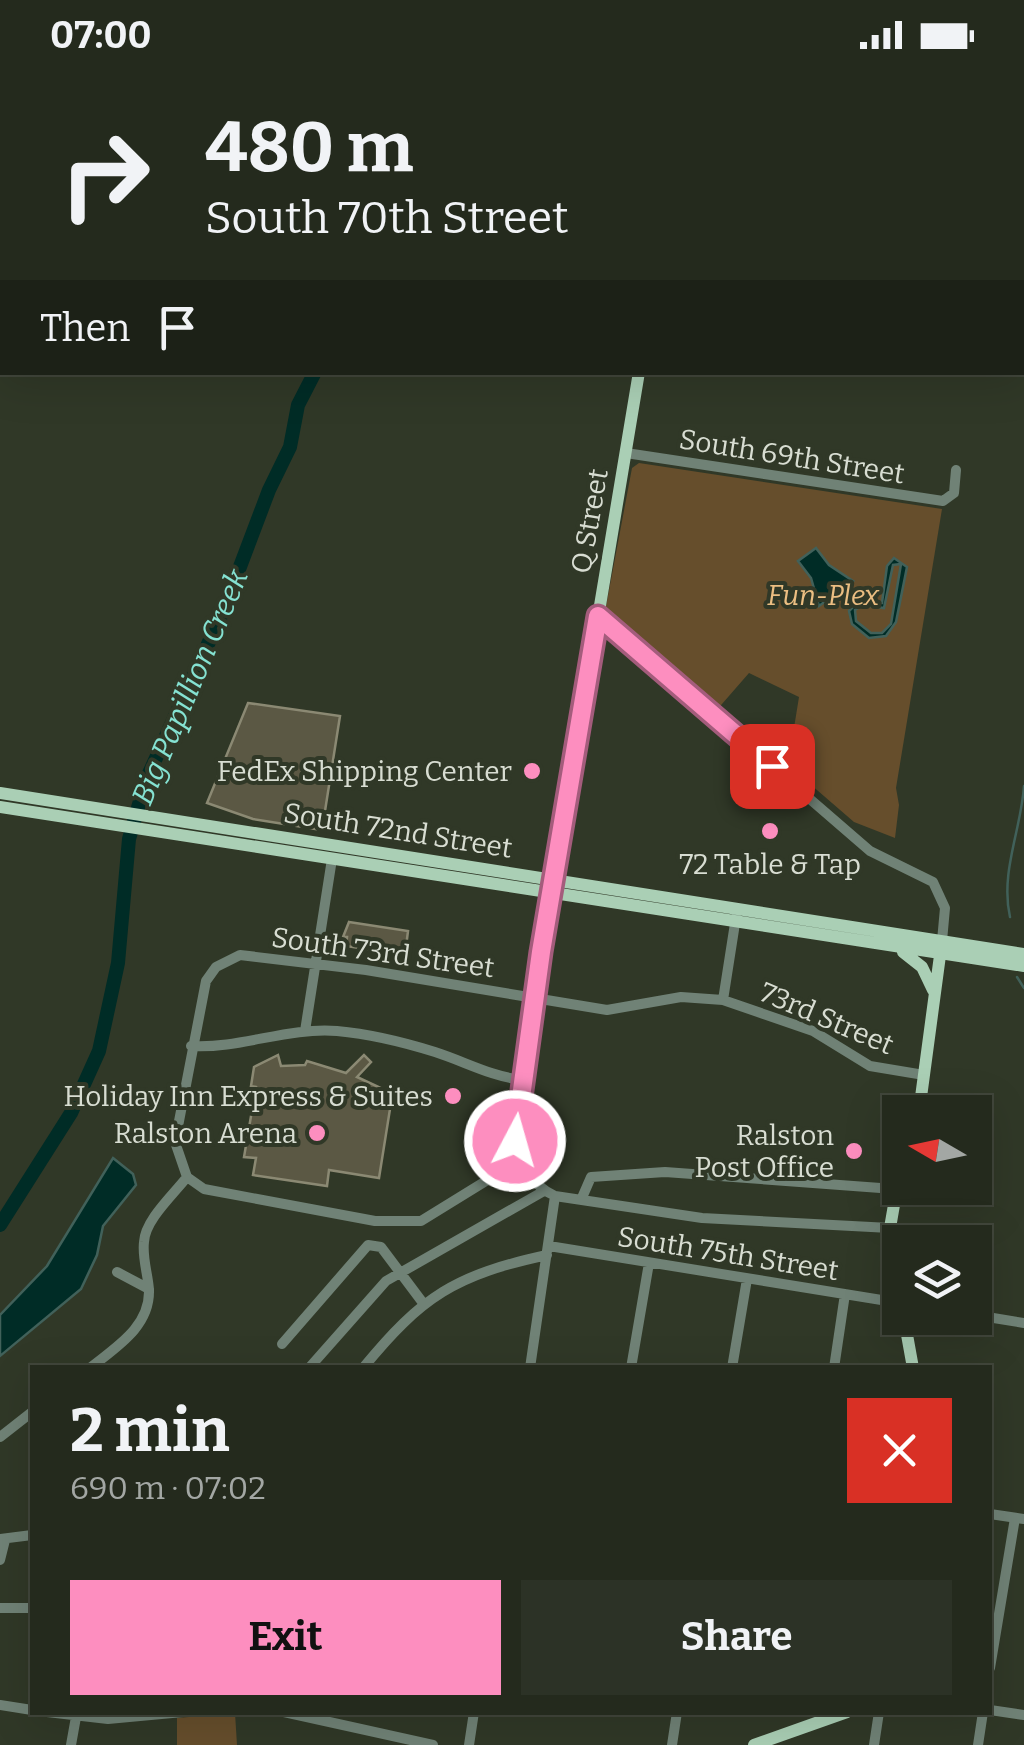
<!DOCTYPE html>
<html lang="en">
<head>
<meta charset="utf-8">
<style>
	body { margin:0; font-family:Bitter,serif; background:#2c3226; color:#f1f3f6; height:100vh; display:flex; flex-direction:column; font-size:38px; white-space:nowrap }
	* { box-sizing:border-box; margin:0 }
	p { font-size:32px; color:#a3a7a4 }
	.icon { flex:none; width:55px; height:55px; fill:none; stroke:currentColor; stroke-width:2; stroke-linecap:round; stroke-linejoin:round }
	.map { position:relative; flex:1; overflow:hidden }
	.sheet { position:absolute; left:30px; top:1295px; width:962px; height:350px; display:flex; flex-direction:column; background:#242a1d; border-radius:0px; box-shadow:0 10px 40px #0002,0 0 0 2px #41463b }
	.sheet>* { flex:none }
	.guide { position:absolute; left:0px; top:0px; width:1025px; height:305px; box-shadow:0 10px 40px #0002,0 0 0 2px #41463b; background:#242a1d; color:#f1f3f6; overflow:hidden }
	.needle { width:65px; rotate:279deg }
	.controls { position:absolute; left:882px; top:1025px; display:grid; gap:20px }
	.controls a { display:grid; place-items:center; width:110px; height:110px; border-radius:0px; background:#242a1d; box-shadow:0 10px 40px #0002,0 0 0 2px #41463b; font-size:50px }
	.pin { position:absolute; display:grid; place-items:center; width:85px; height:85px; color:#fff; margin:-42px; border-radius:20px; box-shadow:0 5px 15px #0006 }
	.me { position:absolute; width:110px; margin:-55px; rotate:6deg; stroke-linejoin:round; filter:drop-shadow(0 0 8px #0008) }
	.turn { display:flex; align-items:center; gap:35px; height:210px; padding:0 40px; font-size:45px }
	.turn .icon { width:130px; height:130px; stroke-width:2.5 }
	.turn b { display:block; font-size:70px; line-height:85px }
	.then { display:flex; align-items:center; height:95px; padding:0 40px; background:#0003; gap:20px; font-size:38px }
	.round { display:grid; place-items:center; flex:none; width:105px; height:105px; border-radius:0px; background:#2c3226 }
	.summary { display:flex; align-items:center; justify-content:space-between; height:170px; padding:0 40px }
	h1 { font-size:60px; font-weight:700; line-height:75px }
	.primary-button { display:flex; gap:20px; margin-top:auto; padding:20px 40px }
	.primary-button a { flex:1; height:115px; border-radius:0px; background:#fd8ebf; color:#111; font-size:40px; font-weight:700; line-height:115px; text-align:center }
	.primary-button a+a { background:#2c3226; color:#f1f3f6 }
	.status { display:flex; justify-content:space-between; align-items:center; height:70px; padding:0 50px; background:#242a1d; direction:ltr }
	.status svg { height:28px; fill:currentColor }
	.map>svg:first-child { display:block }
</style>
</head>
<body>
<div class="status"><b>07:00</b><svg viewBox="0 0 49 12"><path d="M0 12V9h3v3zM5 12V6h3v6zM10 12V3h3v9zM15 12V0h3v12zM26 1h20v11H26zM47 4h2v5h-2z"/></svg></div>
<div class="map">
<svg width="1024" height="1675" viewBox="0 0 1024 1675">
	<rect width="100%" height="100%" fill="#303827"/>
	<path fill="#664e2c" d="M702,0H1024V83L1022,2Z
		M639,393L942,439L896,718L899,735L895,768L854,752L788,695L799,627L749,603L715,642L604,547L632,398Z
		M235,1643L237,1675H177V1648Z"/>
	<path fill="#002c26" stroke="#41615a" stroke-width="2.5" fill-rule="evenodd" d="M816,478L829,495L853,511L819,536L811,508L798,491Z
		M894,488L907,497L896,552L886,566L869,568L852,554L849,541L859,531L882,533L887,496ZM901,494L891,554L882,563H871L856,551L855,540L863,535L884,538L893,495Z
		M113,1088L133,1104L136,1115L103,1156L97,1185L81,1219L0,1286V1245L47,1196Z"/>
	<g fill="none" stroke-linecap="round" stroke-linejoin="round">
		<path stroke="#41615a" stroke-width="2.5" d="M305,0L307,2
			M1010,847C1000,803 1021,760 1024,716
			M1017,907L1024,918"/>
		<path stroke="#002c26" stroke-width="14" d="M1022,169H1024
			M0,1155L71,1043L99,981L118,893L129,769L146,710L224,539L269,420L290,377L298,335L315,302"/>
	</g>
	<path fill="#5b5844" stroke="#8b8973" stroke-width="2.5" d="M248,633L340,646L322,760L253,749L207,733Z
		M349,852L408,861L405,885L346,876L347,867H343Z
		M278,985L281,996L305,995L307,991L346,1003L364,985L371,992L357,1007L385,1020L383,1038L390,1039L379,1108L329,1100L327,1116L253,1105L256,1088L244,1087L256,1017L251,1016L254,997Z"/>
	<g fill="none" stroke-linecap="round" stroke-linejoin="round">
		<path stroke="#708276" stroke-width="10" d="M111,0L114,2
			M626,383L943,431L954,423L956,400
			M598,546L870,781L933,812L945,838L942,871
			M551,825L515,1065C517,1091 531,1115 555,1126L702,1148L890,1158
			M723,930L736,847
			M305,961L332,789
			M191,976C240,979 287,957 337,961C370,964 403,972 435,982C466,992 490,1006 522,1010
			M520,1090L421,1151H375L204,1119L187,1107L175,1072L206,911L216,897L240,885L366,900L607,940L681,927L723,930L813,961L870,996L924,1005
			M581,1130L591,1107L665,1102L894,1119
			M549,1176L900,1233
			M117,1202L149,1219
			M975,1245L1024,1253
			M282,1274L368,1175L381,1177L423,1233
			M90,1298C116,1277 150,1257 149,1220C148,1204 142,1188 144,1172C145,1150 173,1125 187,1107
			M309,1298L386,1211L544,1121
			M363,1298C422,1226 455,1205 547,1185
			M530,1298L555,1126
			M631,1298L649,1193
			M732,1298L747,1209
			M834,1298L845,1224
			M0,1367L32,1342
			M990,1444L1024,1449
			M0,1469L32,1465
			M0,1490L5,1470
			M0,1538H32
			M990,1598L1015,1448
			M0,1635L32,1640
			M990,1640L1024,1645
			M47,1642L108,1649L183,1642
			M284,1642L433,1675
			M71,1675L76,1647
			M469,1675L474,1642
			M672,1675L677,1642
			M874,1675L879,1642
			M978,1675L983,1642"/>
		<path stroke="#aacfb5" stroke-width="12" d="M687,2V0
			M0,723L1024,884
			M0,737L1024,896
			M553,817L639,302
			M903,882L922,897L933,920
			M919,1042L941,878
			M900,1100L890,1158L900,1228
			M904,1248L913,1298
			M754,1675L847,1642"/>
	</g>
	<g fill="none" stroke-linecap="round" stroke-linejoin="round">
		<defs>
			<path id="route" d="M515,1071L541,882L598,546L772,696"/>
		</defs>
		<use href="#route" stroke="#a45c7c" stroke-width="25"/>
		<use href="#route" stroke="#fd8ebf" stroke-width="18"/>
	</g>
	<g fill="#fd8ebf" stroke="#303827" stroke-width="4">
		<circle cx="532" cy="701" r="10"/>
		<circle cx="770" cy="761" r="10"/>
		<circle cx="453" cy="1026" r="10"/>
		<circle cx="317" cy="1063" r="10"/>
		<circle cx="854" cy="1081" r="10"/>
	</g>
	<g text-anchor="middle" stroke-width="8" stroke-linejoin="round" paint-order="stroke">
		<g font-size="28" fill="#d8ddd2" stroke="#303827">
			<text transform="translate(792 386) rotate(9)" y="10">South 69th Street</text>
			<text transform="translate(589 451) rotate(-80)" y="10">Q Street</text>
			<text transform="translate(398 760) rotate(9)" y="10">South 72nd Street</text>
			<text transform="translate(383 882) rotate(8)" y="10">South 73rd Street</text>
			<text transform="translate(827 948) rotate(23)" y="10">73rd Street</text>
			<text transform="translate(728 1183) rotate(9)" y="10">South 75th Street</text>
		</g>
		<g font-size="28" font-style="italic" fill="#ebbe82" stroke="#303827">
			<text x="823" y="535">Fun-Plex</text>
		</g>
		<g font-size="28" fill="#d8ddd2" stroke="#303827" text-anchor="end">
			<text x="512" y="711">FedEx Shipping Center</text>
			<text x="770" y="804" text-anchor="middle">72 Table &amp; Tap</text>
			<text x="433" y="1036">Holiday Inn Express &amp; Suites</text>
			<text x="297" y="1073">Ralston Arena</text>
			<text x="834" y="1075">Ralston<tspan x="834" dy="32">Post Office</tspan></text>
		</g>
		<g font-size="30" font-style="italic" fill="#85e2d2" stroke="#303827">
			<text transform="translate(190 617) rotate(-67)" y="10">Big Papillion Creek</text>
		</g>
	</g>
</svg>
<div class="controls">
<a><svg class="needle" viewBox="-14 -14 28 28"><path d="M0-13l5 13h-10z" fill="#e53935"/><path d="M0 13l5-13h-10z" fill="#a3a7a4"/></svg></a>
<a><svg class="icon" aria-label="layers" viewBox="0 0 24 24"><path d="M12 4l9 5-9 5-9-5zM3 14l9 5 9-5"/></svg></a>
</div>
<div class="pin" style="left:772px;top:696px;background:#d93025"><svg class="icon" aria-label="arrive" viewBox="0 0 24 24"><path d="M6 21V4h12l-3 4 3 4H6"/></svg></div>
<svg class="me" style="left:515px;top:1071px" viewBox="-20 -20 40 40"><circle r="17" fill="#fd8ebf" stroke="#fff" stroke-width="3"/><path d="M0-11L8 9 0 5-8 9z" fill="#fff"/></svg>
<div class="guide">
<div class="turn"><svg class="icon" aria-label="right" viewBox="0 0 24 24"><path d="M7 20v-9h11M14 6l5 5-5 5"/></svg><div><b>480 m</b>South 70th Street</div></div>
<div class="then">Then<svg class="icon" aria-label="arrive" viewBox="0 0 24 24"><path d="M6 21V4h12l-3 4 3 4H6"/></svg></div>
</div>
<section class="sheet">
<div class="summary"><div><h1>2 min</h1><p>690 m · 07:02</p></div><a class="round" style="background:#d93025;color:#fff"><svg class="icon" aria-label="close" viewBox="0 0 24 24"><path d="M6 6l12 12M18 6L6 18"/></svg></a></div>
<div class="primary-button"><a>Exit</a><a>Share</a></div>
</section>
</div>
</body>
</html>
